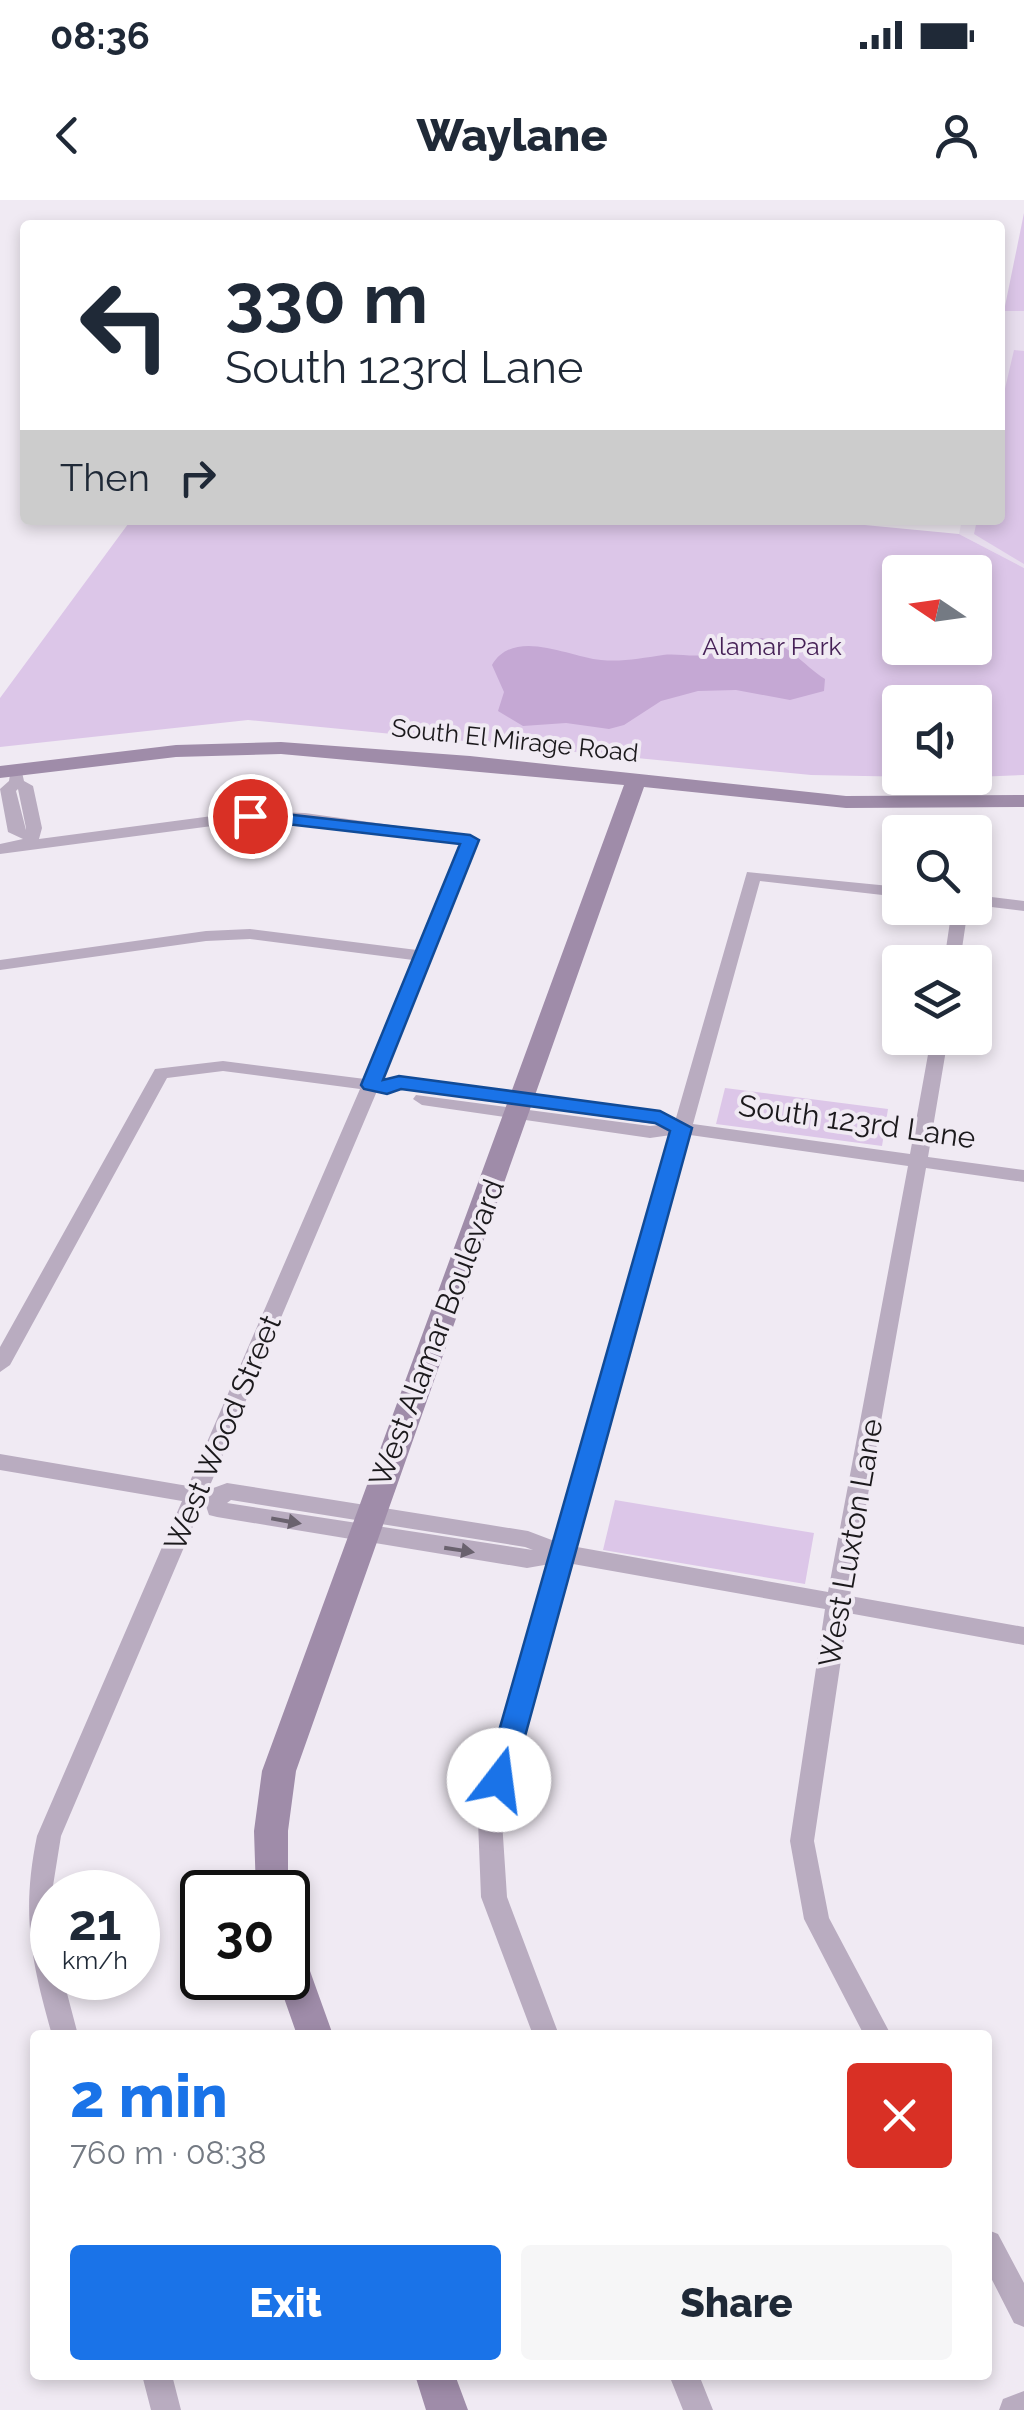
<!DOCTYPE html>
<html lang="en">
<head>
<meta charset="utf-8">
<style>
	body { margin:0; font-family:Raleway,sans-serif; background:#f6f6f7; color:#1f2937; height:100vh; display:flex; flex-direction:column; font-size:38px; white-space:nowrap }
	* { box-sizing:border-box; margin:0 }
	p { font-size:32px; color:#747a83 }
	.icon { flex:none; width:55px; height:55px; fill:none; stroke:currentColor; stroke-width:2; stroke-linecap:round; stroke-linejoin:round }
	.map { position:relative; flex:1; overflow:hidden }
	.drawer { position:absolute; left:30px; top:1830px; width:962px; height:350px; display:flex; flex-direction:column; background:#fff; border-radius:10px; box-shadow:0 5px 15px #0003 }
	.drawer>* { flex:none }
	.top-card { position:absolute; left:20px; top:20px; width:985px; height:305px; border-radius:10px; box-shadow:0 5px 15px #0003; background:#fff; color:#1f2937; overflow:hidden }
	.needle { width:65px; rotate:283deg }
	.controls { position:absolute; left:882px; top:355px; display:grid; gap:20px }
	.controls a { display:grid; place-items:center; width:110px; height:110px; border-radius:10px; background:#fff; box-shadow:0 5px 15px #0003; font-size:50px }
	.speed { position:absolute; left:30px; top:1670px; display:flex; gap:20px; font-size:50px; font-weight:700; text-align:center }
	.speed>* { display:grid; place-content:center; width:130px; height:130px; border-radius:50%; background:#fff; box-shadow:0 5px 15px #0003; line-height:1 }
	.speed small { font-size:25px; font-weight:400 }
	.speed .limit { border:5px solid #111; border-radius:15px; background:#fff; color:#111 }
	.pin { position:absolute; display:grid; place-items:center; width:85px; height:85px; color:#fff; margin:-42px; border:5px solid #fff; border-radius:50%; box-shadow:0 2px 10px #0007 }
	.me { position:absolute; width:110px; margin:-55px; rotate:15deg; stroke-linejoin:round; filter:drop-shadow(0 0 8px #0008) }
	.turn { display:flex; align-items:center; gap:35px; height:210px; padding:0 40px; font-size:45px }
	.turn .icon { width:130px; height:130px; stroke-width:2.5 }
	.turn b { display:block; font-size:70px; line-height:85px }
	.then { display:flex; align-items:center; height:95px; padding:0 40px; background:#0003; gap:20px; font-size:38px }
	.round { display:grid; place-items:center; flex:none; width:105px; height:105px; border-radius:10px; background:#f6f6f7 }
	.overview { display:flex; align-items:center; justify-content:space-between; height:170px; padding:0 40px }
	h1 { font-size:60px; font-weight:800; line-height:75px; color:#1a73e8 }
	.action { display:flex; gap:20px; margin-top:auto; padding:20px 40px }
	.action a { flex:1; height:115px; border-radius:10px; background:#1a73e8; color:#fff; font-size:40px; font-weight:800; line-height:115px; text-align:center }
	.action a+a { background:#f6f6f7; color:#1f2937 }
	.status { display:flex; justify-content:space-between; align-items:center; height:70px; padding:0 50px; background:#fff; direction:ltr }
	.status svg { height:28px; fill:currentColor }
	header { display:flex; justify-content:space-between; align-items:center; height:130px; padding:0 40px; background:#fff; font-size:45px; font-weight:800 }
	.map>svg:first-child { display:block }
</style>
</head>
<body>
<div class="status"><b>08:36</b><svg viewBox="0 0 49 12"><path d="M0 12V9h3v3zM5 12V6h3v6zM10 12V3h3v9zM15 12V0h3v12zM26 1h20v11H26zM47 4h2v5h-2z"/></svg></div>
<header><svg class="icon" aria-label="back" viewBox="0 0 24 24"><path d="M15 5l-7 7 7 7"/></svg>Waylane<svg class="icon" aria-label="person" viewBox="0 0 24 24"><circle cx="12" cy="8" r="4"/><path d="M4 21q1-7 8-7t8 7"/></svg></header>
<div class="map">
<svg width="1024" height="2210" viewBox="0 0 1024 2210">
	<rect width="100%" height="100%" fill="#f0eaf3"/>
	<path fill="#e8deee" d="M1004,111H1024V368L959,334L962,320H1000Z"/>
	<path fill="#dcc6e8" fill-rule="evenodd" d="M1024,13V111H1004Z
		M1014,150L1024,151V364L974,334L977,320H1000V210Z
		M131,320H812L959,334L1024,368V575L975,577V502H900V578H971L811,575L248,520L0,547V498ZM900,372H975V448H900Z
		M725,888L888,909L882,946L716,924Z
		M615,1300L814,1333L805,1384L603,1350Z"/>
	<path fill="#c5a8d4" d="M761,438C788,443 802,464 825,479L824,491L790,500L736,490L698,491L661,501L624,525L609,529L566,523L523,526L498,511L504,492L492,465C514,427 569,457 601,460C623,462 642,458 663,455C678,453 694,458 709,454C728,451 740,438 761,438Z"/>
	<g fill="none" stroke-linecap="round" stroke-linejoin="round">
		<path fill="#b9acc0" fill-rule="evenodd" d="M16,566L21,568L24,581L33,586L42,628L39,639L250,611L305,613L476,637L478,640L382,881L399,876L660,911L676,918L747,672L900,687V697L760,681L693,924L910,954L931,838H948L928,957L1024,970V982L926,968L850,1396L1024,1427V1445L848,1413L814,1641L829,1718L891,1835H864L804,1719L790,1641L825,1409L573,1364L502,1621L507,1697L559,1835H533L481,1697L478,1621L550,1364L527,1368L217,1317L209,1315L206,1306L202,1305L61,1636L52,1692V1778H63L78,1835H52C31,1760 21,1714 37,1636L182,1301L0,1270V1254L188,1286L360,889L223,871L167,878L10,1165L0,1172V1147L155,869L223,861L365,879L413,760L250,739L206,741L0,770V760L206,731L250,729L417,750L461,644L305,623L250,621L0,654V644L23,639L8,632L0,589L9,581L11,568ZM18,589L26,628V630L16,591ZM401,888L661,925L650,926L416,895L413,899L422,905L650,938L671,935L557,1342L528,1331L227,1283L208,1290L377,891L387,893ZM690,935L908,966L828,1392L577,1347ZM231,1300L525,1347L533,1350L227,1303Z
			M975,695L1024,701V711L975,705Z
			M952,708H968L960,762H944Z
			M988,2030L998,2034L1024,2083V2127L1014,2123L988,2072Z
			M142,2175H172L181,2210H151Z
			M669,2175H699L713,2210H683Z
			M1024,2191V2210H999L1003,2199Z"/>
		<path fill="#9f8ca9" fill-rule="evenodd" d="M281,542L470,556L846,596L1024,595V607L846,608L644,587L296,1571L288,1631V1698V1692H256L254,1631L262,1571L624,585L281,554L176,557L0,578V566L176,545Z
			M288,1741L301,1746L333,1835H297L277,1778H288Z
			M415,2175H455L468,2210H426Z"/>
	</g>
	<defs><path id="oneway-solid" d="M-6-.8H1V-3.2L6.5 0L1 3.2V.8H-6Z" transform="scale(2.5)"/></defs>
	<g fill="#6a626e">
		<use href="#oneway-solid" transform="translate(286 1321) rotate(10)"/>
		<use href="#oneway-solid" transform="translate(459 1350) rotate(9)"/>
	</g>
	<path fill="#1a73e8" stroke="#114b97" stroke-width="2.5" d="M250,610L470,635L479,640L383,880L399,876L660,911L692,928L513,1580L509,1588H489L485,1580L670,931L655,923L401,889L387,894L364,889L361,885L460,644L244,619V612Z"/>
	<g text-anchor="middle" stroke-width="8" stroke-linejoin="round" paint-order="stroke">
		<g font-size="25" fill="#462157" stroke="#f0eaf3">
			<text x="772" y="455">Alamar Park</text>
		</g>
		<g font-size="25" fill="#1b191c" stroke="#f0eaf3">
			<text transform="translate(515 540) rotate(6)" y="9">South El Mirage Road</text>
		</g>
		<g font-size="30" fill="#1b191c" stroke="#f0eaf3">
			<text transform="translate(857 922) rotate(8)" y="10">South 123rd Lane</text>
			<text transform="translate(437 1133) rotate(-69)" y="10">West Alamar Boulevard</text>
			<text transform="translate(223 1233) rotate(-67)" y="10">West Wood Street</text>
			<text transform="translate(851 1343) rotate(-80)" y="10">West Luxton Lane</text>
		</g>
	</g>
</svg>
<div class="controls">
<a><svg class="needle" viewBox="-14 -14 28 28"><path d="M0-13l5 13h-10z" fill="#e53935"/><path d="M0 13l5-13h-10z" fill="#747a83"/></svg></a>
<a><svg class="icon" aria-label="sound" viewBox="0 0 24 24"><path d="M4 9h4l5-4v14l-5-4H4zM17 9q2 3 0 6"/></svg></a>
<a><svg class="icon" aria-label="search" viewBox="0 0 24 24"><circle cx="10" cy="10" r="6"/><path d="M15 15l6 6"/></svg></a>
<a><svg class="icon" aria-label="layers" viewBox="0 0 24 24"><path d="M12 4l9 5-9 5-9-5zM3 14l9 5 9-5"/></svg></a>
</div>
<div class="speed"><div>21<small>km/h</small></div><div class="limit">30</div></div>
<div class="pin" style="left:250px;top:616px;background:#d93025"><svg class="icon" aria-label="arrive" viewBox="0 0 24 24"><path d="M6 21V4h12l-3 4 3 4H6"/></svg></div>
<svg class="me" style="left:499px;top:1580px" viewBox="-20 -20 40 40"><circle r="19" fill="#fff"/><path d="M0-13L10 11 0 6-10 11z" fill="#1a73e8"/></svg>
<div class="top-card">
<div class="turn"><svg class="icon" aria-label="left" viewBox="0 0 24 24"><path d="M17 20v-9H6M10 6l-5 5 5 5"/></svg><div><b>330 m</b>South 123rd Lane</div></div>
<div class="then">Then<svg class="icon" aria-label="right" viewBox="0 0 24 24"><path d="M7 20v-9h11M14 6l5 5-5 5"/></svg></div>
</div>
<section class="drawer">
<div class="overview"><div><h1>2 min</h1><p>760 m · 08:38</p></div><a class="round" style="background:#d93025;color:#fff"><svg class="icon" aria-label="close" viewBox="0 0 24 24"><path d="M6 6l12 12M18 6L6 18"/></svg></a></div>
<div class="action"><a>Exit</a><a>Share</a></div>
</section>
</div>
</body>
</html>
